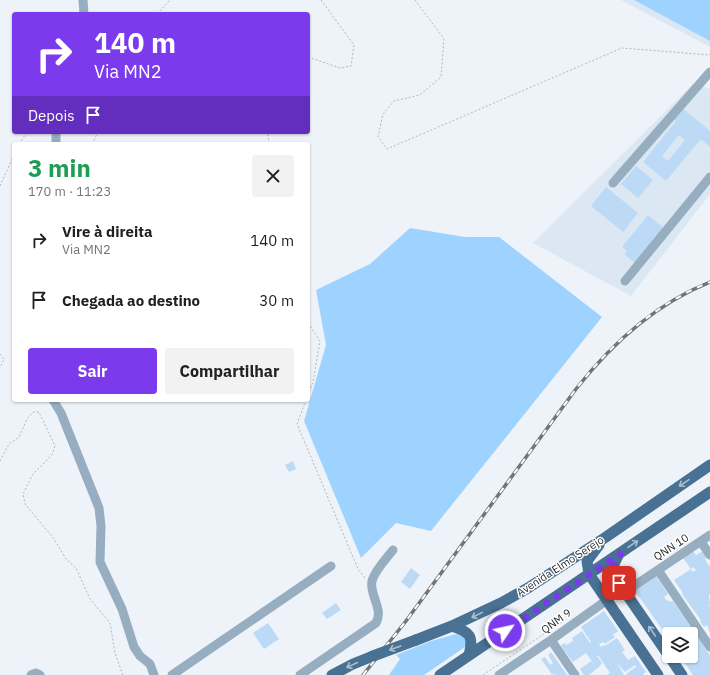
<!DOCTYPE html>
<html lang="pt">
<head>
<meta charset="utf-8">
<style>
	body { margin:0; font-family:"IBM Plex Sans",sans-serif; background:#f2f2f2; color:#202124; height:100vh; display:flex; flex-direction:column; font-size:15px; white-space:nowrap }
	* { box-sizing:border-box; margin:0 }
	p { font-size:13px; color:#757577 }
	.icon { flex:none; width:22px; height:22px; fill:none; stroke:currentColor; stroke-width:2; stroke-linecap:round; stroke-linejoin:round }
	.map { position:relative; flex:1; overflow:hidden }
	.sheet { position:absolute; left:12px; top:142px; width:298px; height:260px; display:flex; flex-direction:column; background:#fff; border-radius:4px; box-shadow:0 1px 3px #0004 }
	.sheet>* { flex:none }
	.banner { position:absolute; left:12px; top:12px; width:298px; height:122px; border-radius:4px; box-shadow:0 1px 3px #0004; background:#7c3aed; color:#fff; overflow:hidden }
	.controls { position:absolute; left:662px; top:627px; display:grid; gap:8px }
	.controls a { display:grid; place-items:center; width:36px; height:36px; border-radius:4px; background:#fff; box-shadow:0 1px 3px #0004; font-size:20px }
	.pin { position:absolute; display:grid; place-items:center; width:34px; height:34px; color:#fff; margin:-17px; border-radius:8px; box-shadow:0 2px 6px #0006 }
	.me { position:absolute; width:44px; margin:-22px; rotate:56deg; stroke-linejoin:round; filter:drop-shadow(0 0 3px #0008) }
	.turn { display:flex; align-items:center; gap:14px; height:84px; padding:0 16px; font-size:18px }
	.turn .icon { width:52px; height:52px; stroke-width:2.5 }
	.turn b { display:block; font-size:28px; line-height:34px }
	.then { display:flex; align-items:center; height:38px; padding:0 16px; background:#0003; gap:8px; font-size:15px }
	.round { display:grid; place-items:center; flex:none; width:42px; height:42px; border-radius:4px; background:#f2f2f2 }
	.headline { display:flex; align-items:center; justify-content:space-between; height:68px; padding:0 16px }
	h1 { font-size:24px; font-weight:800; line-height:30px; color:#1e9e55 }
	.button { display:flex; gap:8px; margin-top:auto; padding:8px 16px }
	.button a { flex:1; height:46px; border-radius:4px; background:#7c3aed; color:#fff; font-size:16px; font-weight:800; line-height:46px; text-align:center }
	.button a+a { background:#f2f2f2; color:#202124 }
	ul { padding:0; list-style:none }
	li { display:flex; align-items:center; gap:12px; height:60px; padding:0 16px }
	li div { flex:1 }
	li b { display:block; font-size:15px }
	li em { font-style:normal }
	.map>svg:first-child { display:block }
</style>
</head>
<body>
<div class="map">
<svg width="710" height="675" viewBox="0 0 710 675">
	<rect width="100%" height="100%" fill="#eef3f9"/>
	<path fill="#dbe7f2" d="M621,0H710V47Z
		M694,83L710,89V194L631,296L533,243Z"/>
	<path fill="#9fd3ff" d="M634,0H710V41Z
		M410,228L465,237H499L602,317L431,531L396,523L361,558L304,421L326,345L316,290L370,264Z
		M456,634H462L467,643L465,647L424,675H389L400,659L396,655L431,641Z"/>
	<path fill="#bcdaf5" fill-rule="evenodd" d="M680,106L710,131V147L702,140L701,141L700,140L666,181L643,162L676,121L671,117ZM679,135L685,140L668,161L662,156Z
		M636,166L653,180L638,198L621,184Z
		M606,187L638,213L623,232L591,206Z
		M648,215L664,228L635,263L625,255L627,251L622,247Z
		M293,461L296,469L289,472L285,465Z
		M693,551L696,555L703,551L708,557L705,559L709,566L710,565V594L709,595L710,604L701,610L709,605L710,607V633L707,625L704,627L700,621L701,620L682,594L683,593L674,580L691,569L693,572L696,570L693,567L691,569L683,558Z
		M411,568L420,575L410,589L401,582Z
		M657,576L659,579L656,581L659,580L668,594L664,597L667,601L668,600L670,602L673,601L691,627L682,632L686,630L689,634H669V639L635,591Z
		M336,603L341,610L327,619L322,613Z
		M604,611L618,631L613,635L615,637L605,644L604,642L599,644L601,647L604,645L605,646L617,638L625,650L622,652L628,660L635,656L646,672L643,674L644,675H627L626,674L636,667L635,665L625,672L617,663L624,675H607L610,673L598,655L597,656L602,663L600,666L589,675H584L580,669L591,661L596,667L586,653L573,662L562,648L561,645L565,643L566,645L573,641L572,638L582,631L590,643L591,642L581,627Z
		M268,623L279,639L264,649L253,633Z
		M691,634H695L700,640L701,639L706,645L704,647L710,655V675H693L680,656H691V651L693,654H694L691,649Z
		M551,652L563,669L567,675H556L555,674L552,675L549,670L541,659L545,657L550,665L553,663L548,655Z"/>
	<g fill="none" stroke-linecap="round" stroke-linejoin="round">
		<path stroke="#b3b7bb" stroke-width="1" stroke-dasharray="2 2" stroke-linecap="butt" d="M415,0L444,39L441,77L420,95L394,101L383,114L378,137L387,149L622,48L710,55
			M157,14L170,0
			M308,57L340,68L351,66L354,45L321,0
			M19,144L27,132
			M92,144L98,132
			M269,144L268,135L270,132
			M0,186L14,155
			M308,323L320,341L313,382L308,395
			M0,354L4,359L0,368
			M306,400L297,424L358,569L365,578
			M0,461L9,444L19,437L27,419L33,412H39L55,446L52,455L33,474L23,494L25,504L54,539L66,559L76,568L90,599L110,623L115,653L123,675
			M602,575L610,586
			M627,579L636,574
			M483,675L566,619"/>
		<path stroke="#97adc0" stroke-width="9" d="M83,0L84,14
			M56,132V144
			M613,183L710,72
			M625,281L710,177
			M53,400L61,413L99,508L101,526L100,562L122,609L134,647L140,656L150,664L154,675
			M701,542L710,555
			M658,570L710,647
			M625,592L710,535
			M551,640L575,675
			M31,675L36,673L40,675
			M172,675L331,566
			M300,675L376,623C384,609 369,595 372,581C375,570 386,559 393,550
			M499,675L551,640L607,600"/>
		<path stroke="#497193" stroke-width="11" d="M599,545L587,561L589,574L658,675
			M619,554C611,569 612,568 619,583L682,675
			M452,626C470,632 474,636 469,655
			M416,640L452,626L501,603L528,588L606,537L710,465
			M332,675L353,664L373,656
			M440,675L710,492"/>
		<defs>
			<path id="rail" d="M363,675L406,621L576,389C612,343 655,304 710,282"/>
		</defs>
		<use href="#rail" stroke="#727578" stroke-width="3.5"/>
		<use href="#rail" stroke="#fff" stroke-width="2" stroke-dasharray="6" stroke-linecap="butt"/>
		<path stroke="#497193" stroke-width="11" d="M373,656L416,640"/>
	</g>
	<defs><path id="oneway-shaft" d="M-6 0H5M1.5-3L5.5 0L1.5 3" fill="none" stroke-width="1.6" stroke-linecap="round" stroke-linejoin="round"/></defs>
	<g stroke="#adbfce">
		<use href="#oneway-shaft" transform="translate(684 483) rotate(146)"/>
		<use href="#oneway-shaft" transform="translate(633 544) rotate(-34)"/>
		<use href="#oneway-shaft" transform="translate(477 615) rotate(154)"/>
		<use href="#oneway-shaft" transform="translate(652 631) rotate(-124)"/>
		<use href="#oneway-shaft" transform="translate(395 648) rotate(160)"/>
		<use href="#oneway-shaft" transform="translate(352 665) rotate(155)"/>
	</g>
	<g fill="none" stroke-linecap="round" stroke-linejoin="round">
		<path stroke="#7c3aed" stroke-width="7" stroke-dasharray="0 12.6" d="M505,631L620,554C611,569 611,568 619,583"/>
	</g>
	<g text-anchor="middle" stroke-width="3" stroke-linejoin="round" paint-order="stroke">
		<g font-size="11" fill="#282a2c" stroke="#fff">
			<text transform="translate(671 547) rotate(-33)" y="4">QNN 10</text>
			<text transform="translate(560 566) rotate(-33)" y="4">Avenida Elmo Serejo</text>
			<text transform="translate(556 621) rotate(-36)" y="4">QNM 9</text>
		</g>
	</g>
</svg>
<div class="controls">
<a><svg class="icon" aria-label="layers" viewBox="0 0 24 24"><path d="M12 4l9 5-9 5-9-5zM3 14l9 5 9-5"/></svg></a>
</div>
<div class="pin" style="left:619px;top:583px;background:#d93025"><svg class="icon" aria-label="arrive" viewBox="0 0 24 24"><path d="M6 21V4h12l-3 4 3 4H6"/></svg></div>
<svg class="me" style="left:505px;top:631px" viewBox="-20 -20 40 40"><circle r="17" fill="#7c3aed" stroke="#fff" stroke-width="3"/><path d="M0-11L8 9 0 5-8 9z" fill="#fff"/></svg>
<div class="banner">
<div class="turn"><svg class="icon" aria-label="right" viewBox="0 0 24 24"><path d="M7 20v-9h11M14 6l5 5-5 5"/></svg><div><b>140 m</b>Via MN2</div></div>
<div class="then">Depois<svg class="icon" aria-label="arrive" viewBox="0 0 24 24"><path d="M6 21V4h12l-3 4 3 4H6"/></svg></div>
</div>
<section class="sheet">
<div class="headline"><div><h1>3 min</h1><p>170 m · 11:23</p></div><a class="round"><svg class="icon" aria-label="close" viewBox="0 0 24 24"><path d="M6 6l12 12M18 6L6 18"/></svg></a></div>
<ul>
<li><svg class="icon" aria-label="right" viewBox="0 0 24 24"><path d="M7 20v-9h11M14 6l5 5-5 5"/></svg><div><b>Vire à direita</b><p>Via MN2</p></div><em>140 m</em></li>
<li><svg class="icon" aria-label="arrive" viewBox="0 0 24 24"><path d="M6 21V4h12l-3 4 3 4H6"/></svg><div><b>Chegada ao destino</b></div><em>30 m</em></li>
</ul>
<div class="button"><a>Sair</a><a>Compartilhar</a></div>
</section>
</div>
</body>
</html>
